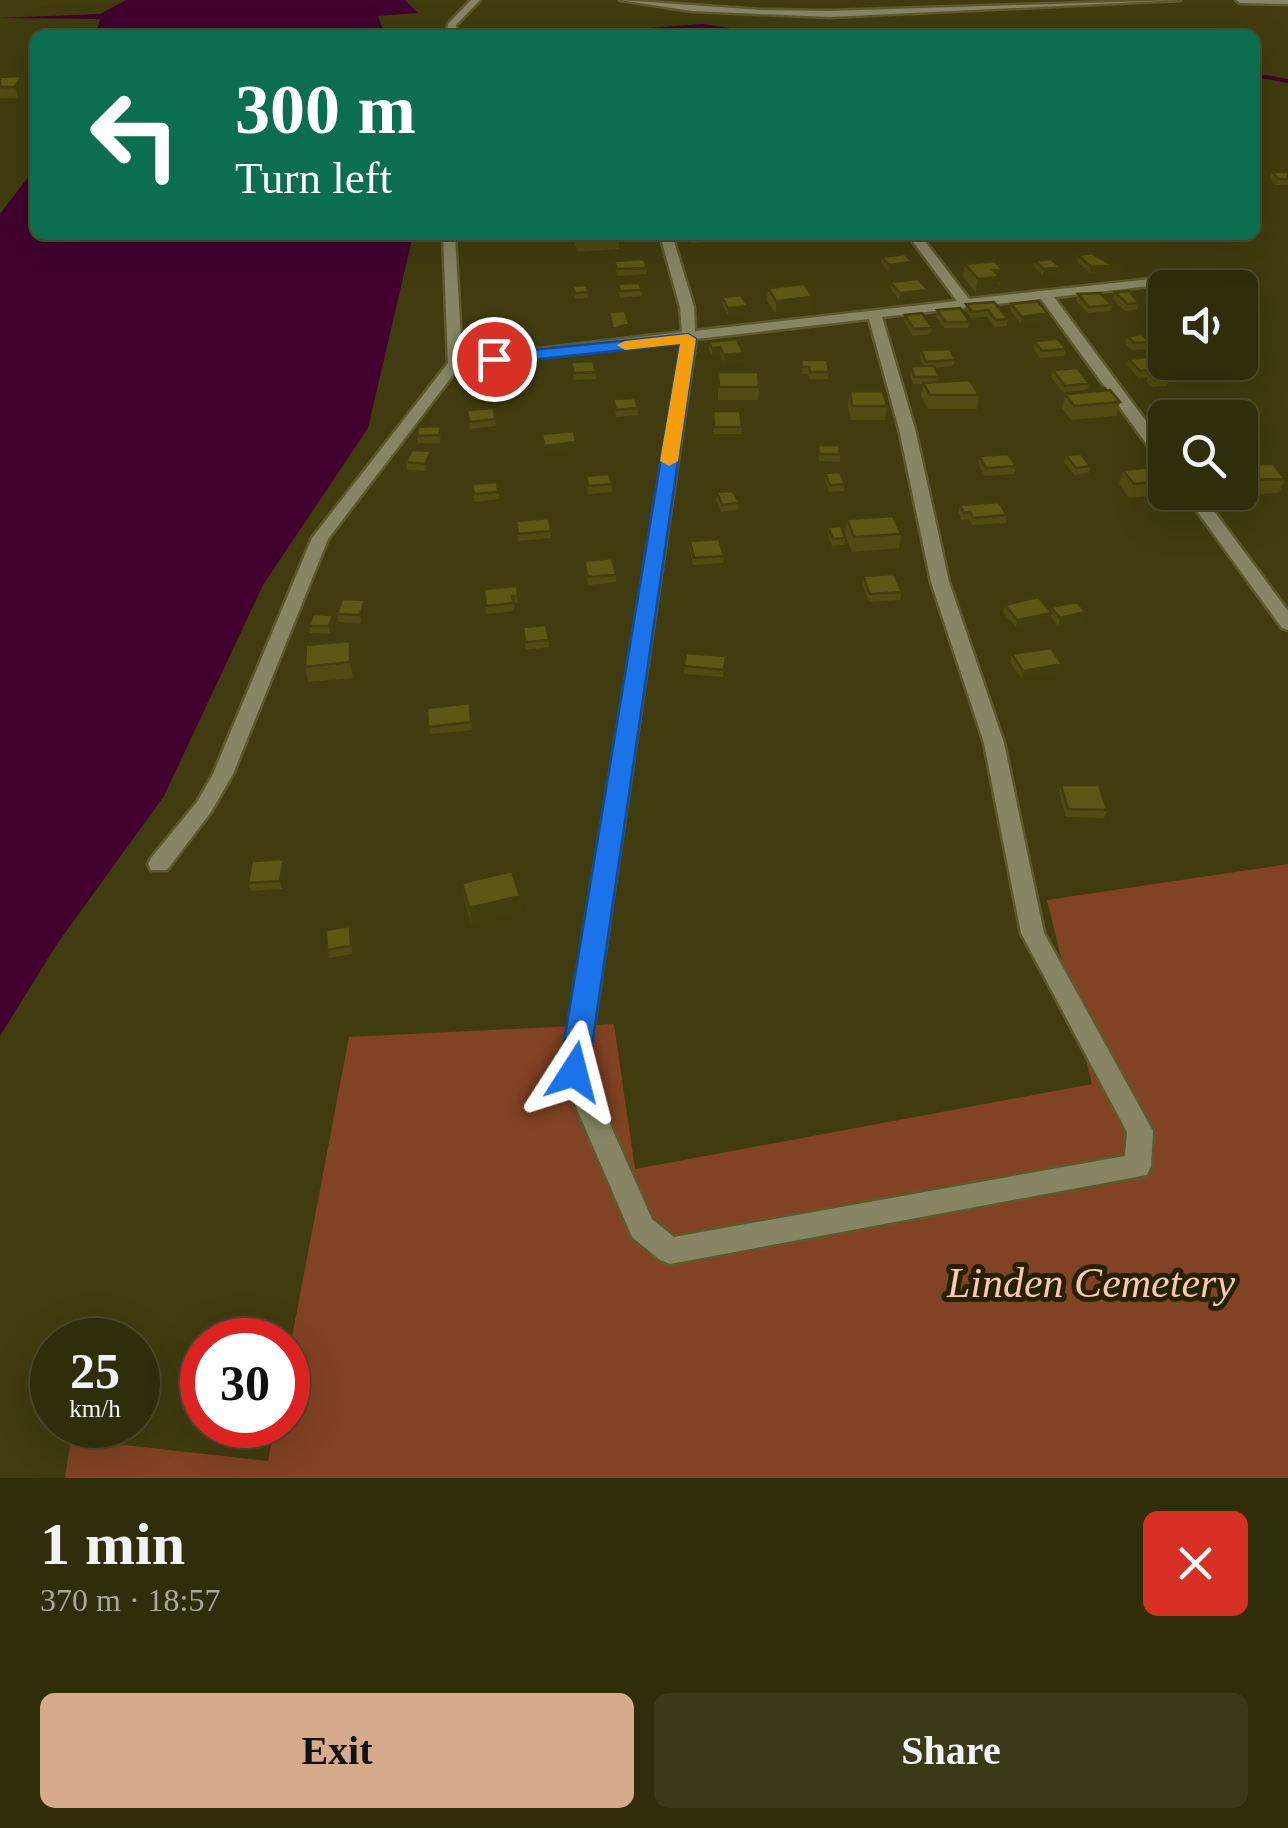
<!DOCTYPE html>
<html lang="en">
<head>
<meta charset="utf-8">
<style>
	body { margin:0; font-family:"Times New Roman",serif; background:#3c3919; color:#f1f3f6; height:100vh; display:flex; flex-direction:column; font-size:38px; white-space:nowrap }
	* { box-sizing:border-box; margin:0 }
	p { font-size:32px; color:#a8a89d }
	.icon { flex:none; width:55px; height:55px; fill:none; stroke:currentColor; stroke-width:2; stroke-linecap:round; stroke-linejoin:round }
	.map { position:relative; height:1478px; overflow:hidden }
	.side { display:flex; flex-direction:column; background:#302d0b; flex:1 }
	.side>* { flex:none }
	.guide { position:absolute; left:30px; top:30px; width:1230px; height:210px; border-radius:15px; box-shadow:0 10px 40px #0002,0 0 0 2px #4b492c; background:#0b6e4f; color:#fff; overflow:hidden }
	.fabs { position:absolute; left:1148px; top:270px; display:grid; gap:20px }
	.fabs a { display:grid; place-items:center; width:110px; height:110px; border-radius:15px; background:#302d0b; box-shadow:0 10px 40px #0002,0 0 0 2px #4b492c; font-size:50px }
	.speed { position:absolute; left:30px; top:1318px; display:flex; gap:20px; font-size:50px; font-weight:700; text-align:center }
	.speed>* { display:grid; place-content:center; width:130px; height:130px; border-radius:50%; background:#302d0b; box-shadow:0 10px 40px #0002,0 0 0 2px #4b492c; line-height:1 }
	.speed small { font-size:25px; font-weight:400 }
	.speed .limit { border:15px solid #d22; background:#fff; color:#111 }
	.pin { position:absolute; display:grid; place-items:center; width:85px; height:85px; color:#fff; margin:-42px; border:5px solid #fff; border-radius:50%; box-shadow:0 2px 10px #0007 }
	.me { position:absolute; width:110px; margin:-55px; rotate:9deg; stroke-linejoin:round; filter:drop-shadow(0 0 8px #0008) }
	.turn { display:flex; align-items:center; gap:35px; height:210px; padding:0 40px; font-size:45px }
	.turn .icon { width:130px; height:130px; stroke-width:2.5 }
	.turn b { display:block; font-size:70px; line-height:85px }
	.round { display:grid; place-items:center; flex:none; width:105px; height:105px; border-radius:15px; background:#3c3919 }
	.summary { display:flex; align-items:center; justify-content:space-between; height:170px; padding:0 40px }
	h1 { font-size:60px; font-weight:800; line-height:75px }
	.cta { display:flex; gap:20px; margin-top:auto; padding:20px 40px }
	.cta a { flex:1; height:115px; border-radius:15px; background:#d6ab8b; color:#111; font-size:40px; font-weight:800; line-height:115px; text-align:center }
	.cta a+a { background:#3c3919; color:#f1f3f6 }
	.map>svg:first-child { display:block }
</style>
</head>
<body>
<div class="map">
<svg width="1288" height="1478" viewBox="0 0 1288 1478">
	<rect width="100%" height="100%" fill="#403c0f"/>
	<path fill="#824224" d="M1288,864V1478H65L71,1439L268,1461L275,1425H288V1358L349,1037L614,1024L635,1169L1092,1084L1047,900Z"/>
	<path fill="#41002e" d="M126,0H405L418,13L378,16L385,35H96L100,19L0,18L100,14Z
		M35,168V235H413L368,428L263,585L164,796L57,944L0,1036V214Z"/>
	<g fill="none" stroke-linecap="round" stroke-linejoin="round">
		<path stroke="#41002e" stroke-width="4" d="M583,35L702,26L765,35
			M1255,75L1288,81"/>
		<defs>
			<path id="minor" d="M620,0L761,10L830,11L1180,0L830,17L692,11Z
				M1236,0H1288V4L1240,3Z
				M443,235H455L462,358L682,332L680,307L660,235H672L694,307L695,331L957,301L908,235H920L969,299L1215,272V278L1210,279L1054,297L1165,447V463L1159,461L1041,299L882,317L915,429L949,582L1004,743L1044,933L1153,1131L1151,1166L1147,1175L670,1264L660,1260L632,1237L561,1072L682,341L459,367L328,539L233,774L211,812L167,870H151L148,864L151,858L197,802L213,774L312,538L448,363ZM869,319L899,429L931,582L984,743L1021,933L1127,1132L1125,1156L674,1237L652,1219L587,1072L696,339Z
				M1183,492H1200L1288,611V630L1282,628Z"/>
			<path id="tertiary" d="M471,0H480L456,25L457,35H447L448,24Z"/>
		</defs>
		<use href="#minor" stroke="#5d592d" stroke-width="5"/>
		<use href="#tertiary" stroke="#5d592d" stroke-width="5"/>
		<use href="#minor" fill="#878564" fill-rule="evenodd"/>
		<use href="#tertiary" fill="#878564" fill-rule="evenodd"/>
	</g>
	<path fill="#504b12" d="M22,76L25,87L18,98H0V77Z
		M1272,172H1288V185H1276L1270,178Z
		M573,235H618L619,249L577,252Z
		M688,235H720V241L691,243Z
		M1078,255L1110,271L1090,273L1077,261Z
		M882,257L912,269L888,271L881,263Z
		M614,261L647,268V274L617,276Z
		M1035,261L1060,267L1059,274L1043,276L1034,267Z
		M965,264L1000,282L997,290L976,292L963,277Z
		M890,282L927,297L899,300L890,288Z
		M618,284L642,290V296L620,298Z
		M573,286L588,292V298L575,299Z
		M768,288L813,297L812,310L776,314L767,301Z
		M1115,292L1139,303L1137,310L1125,311L1113,299Z
		M1078,294L1112,305L1111,311L1088,313L1076,301Z
		M722,297L748,306V313L728,315L722,304Z
		M994,302L1008,319L1007,326L994,327L987,317L971,318L965,310L966,304Z
		M1011,304L1046,320L1021,324L1010,310Z
		M937,310L970,322L968,328H944L936,317Z
		M905,315L932,328L930,334L913,336L904,321Z
		M1127,336L1149,342L1147,349L1132,350L1125,343Z
		M1034,341L1066,349L1064,356L1040,358L1033,348Z
		M709,342L744,360L724,362L720,354L712,355L709,349Z
		M921,350L955,360L953,366L935,368L939,377L938,382L979,395L977,409H928L921,396L923,384H913L910,373L911,366H923L920,357Z
		M1129,359L1169,368L1165,375L1169,379L1167,386L1152,387L1147,382L1148,377L1138,378L1127,365Z
		M801,360L829,372L828,379H809L808,374H802Z
		M571,362L596,372V379L574,380Z
		M487,366L516,377L517,391L491,393Z
		M1053,370L1089,383L1088,390L1063,392L1051,377Z
		M718,372L759,387L758,400H718Z
		M1088,390L1120,402L1116,416L1071,420L1062,408L1065,394L1088,392Z
		M850,391L887,406L885,420H851L848,405Z
		M613,399L638,408V415L616,417Z
		M494,408L496,426L470,429L467,410Z
		M713,411L742,427L741,434H714Z
		M441,426L440,443H418L417,436Z
		M818,445L840,454V462L819,461Z
		M431,451V458L426,471L407,470L406,462Z
		M1066,455L1090,466L1089,473L1074,475L1064,462Z
		M979,456L1016,466L1014,474L985,476L978,464Z
		M1240,465L1285,479L1279,493L1241,495L1239,492Z
		M1156,467L1165,468V492H1171L1170,494L1129,498L1119,484L1123,470Z
		M825,473L845,484L844,491L829,492L825,480Z
		M586,476L612,484V492L588,494Z
		M497,482L499,499L474,502L472,484Z
		M717,492L739,503L738,510L721,512L716,500Z
		M960,505L1007,515L1006,523L972,525L969,519L962,520L958,512Z
		M549,518L551,538L518,541L516,521Z
		M847,519L901,534L899,548L852,552L845,534Z
		M828,527L845,538L844,545L832,546L828,535Z
		M690,541L724,556L723,563L693,565L689,548Z
		M584,561L616,575V582L588,585Z
		M863,576L902,592L900,600L869,602L862,583Z
		M517,586L518,603H514V611L486,614L484,589Z
		M365,600L366,608L361,623L338,622L337,614Z
		M1005,605L1050,610L1051,607L1084,620L1058,626L1051,617L1050,620L1016,627L1003,612Z
		M334,623L330,634L310,633L309,626Z
		M523,627L549,640V647L526,650Z
		M350,641L353,656V678L308,682L305,667Z
		M1012,654L1060,672L1021,678L1010,662Z
		M726,656L723,677L684,674V666Z
		M470,703L472,730L430,734L427,708Z
		M1061,785L1107,810L1104,818L1066,817L1059,793Z
		M286,867L282,889L251,891L248,883Z
		M462,883L522,911L471,924L464,898Z
		M352,934V954L329,958L327,950Z"/>
	<path fill="#413d0f" d="M38,0H59V4L39,6Z
		M22,76L25,87L18,98L15,87Z
		M865,235H887L886,239L865,241Z
		M913,262L912,269L888,271L889,265Z
		M1112,265L1110,271L1090,273L1091,267Z
		M1060,267L1059,274L1043,276L1044,269Z
		M1002,269L997,290L976,292L978,279L993,270Z
		M928,290L927,297L899,300L900,293Z
		M813,297L812,310L776,314V301Z
		M748,306V313L728,315V308Z
		M1047,313L1046,320L1021,324L1022,317Z
		M629,324V331L614,335L613,329Z
		M720,347V354L712,355V348Z
		M744,353V360L724,362V355Z
		M576,442L577,449L545,453L544,446Z
		M431,451V458L426,471L425,464Z
		M365,600L366,608L361,623L360,615Z
		M1086,612L1084,620L1058,626L1060,618Z
		M1052,613L1050,620L1016,627L1017,620Z
		M333,615L334,623L330,634L329,626Z
		M350,641L353,656V678L350,662Z
		M1062,664L1060,672L1021,678L1023,671Z
		M284,859L286,867L282,889L280,881Z
		M520,896L522,911L471,924L469,908Z"/>
	<path fill="#5d5715" stroke="#413d0f" stroke-width="2.5" d="M22,76L15,87H0V77Z
		M1272,172H1288V179H1278Z
		M575,235H618L619,237L576,239Z
		M1091,253L1112,265L1091,267L1078,255Z
		M905,254L913,262L889,265L882,257Z
		M644,259L647,268L617,269L614,261Z
		M1051,259L1060,267L1044,269L1035,261Z
		M995,261L1002,269L993,270L1000,277L978,279L965,264Z
		M918,279L928,290L900,293L890,282Z
		M639,283L642,290L620,291L618,284Z
		M804,284L813,297L776,301L768,288Z
		M586,285L588,292L575,293L573,286Z
		M1129,291L1139,303L1127,304L1115,292Z
		M1100,293L1112,305L1089,307L1078,294Z
		M741,295L748,306L728,308L722,297Z
		M1038,301L1047,313L1022,317L1011,304Z
		M994,302L1008,319L996,320L988,310L972,312L966,304Z
		M960,308L970,322H945L937,310Z
		M625,311L629,324L613,329L609,312Z
		M922,313L932,328L914,329L905,315Z
		M1142,334L1149,342L1134,343L1127,336Z
		M736,339L744,353L724,355L720,347L712,348L709,342Z
		M1058,339L1066,349L1042,351L1034,341Z
		M950,349L955,360L926,362L921,350Z
		M1157,356L1169,368L1140,371L1129,359Z
		M513,358L516,377L489,379L487,366L496,365L495,360Z
		M801,360H827L829,372H810L809,367H802Z
		M593,361L596,372L574,373L571,362Z
		M911,366H934L939,377H914Z
		M1077,368L1089,383L1065,386L1053,370Z
		M718,372H758L759,387H719Z
		M1164,373L1169,379L1154,380L1149,375Z
		M970,380L979,395H930L923,383Z
		M1105,388L1106,390L1090,392L1088,390Z
		M1110,390L1120,402L1074,406L1065,394Z
		M850,391H883L887,406H852Z
		M635,398L638,408L616,410L613,399Z
		M494,408L495,419L469,422L467,410Z
		M713,411H740L742,427H714Z
		M441,426L439,435L417,436L418,427Z
		M574,431L576,442L544,446L542,434Z
		M818,445H839L840,454H819Z
		M412,450L431,451L425,464L406,462Z
		M1008,454L1016,466L986,468L979,456Z
		M1081,454L1090,466L1076,468L1066,455Z
		M1273,464L1285,479L1246,480L1240,472V465Z
		M1163,466L1165,468V481L1134,484L1123,470Z
		M840,472L845,484L830,485L825,473Z
		M609,474L612,484L588,486L586,476Z
		M497,482L498,492L474,494L472,484Z
		M733,491L739,503L722,505L717,492Z
		M999,502L1007,515L973,518L970,512L964,513L960,505Z
		M893,516L901,534L854,537L847,519Z
		M549,518L551,531L518,534L516,521Z
		M841,526L845,538L833,539L828,527Z
		M719,539L724,556L694,558L690,541Z
		M612,558L616,575L588,577L584,561Z
		M894,574L902,592L870,594L863,576Z
		M517,586L518,596H512L514,603L486,606L484,589Z
		M1038,597L1052,613L1017,620L1005,605Z
		M342,599L365,600L360,615L337,614Z
		M1077,602L1086,612L1060,618L1051,607Z
		M313,614L333,615L329,626H309Z
		M546,625L549,640L525,642L523,627Z
		M350,641V662L305,667L306,645Z
		M1051,648L1062,664L1023,671L1012,654Z
		M686,653L726,656L724,670L684,666Z
		M470,703L471,722L428,727L427,708Z
		M1061,785H1099L1107,810L1068,809Z
		M284,859L280,881L248,883L252,861Z
		M512,871L520,896L469,908L462,883Z
		M350,926L351,946L327,950L326,930Z"/>
	<path fill="#1a73e8" stroke="#114b97" stroke-width="2.5" d="M688,334L696,339L588,1072L584,1081L574,1085L563,1081L559,1072L680,344L494,364L486,359L494,354Z"/>
	<path fill="#f59e0b" d="M688,334L696,339L678,461L669,466L660,461L680,344L625,350L617,345L625,341Z"/>
	<g text-anchor="middle" stroke-width="10" stroke-linejoin="round" paint-order="stroke">
		<g font-size="42" font-style="italic" fill="#fdc8b2" stroke="#262200">
			<text x="1091" y="1297">Linden Cemetery</text>
		</g>
	</g>
</svg>
<div class="fabs">
<a><svg class="icon" aria-label="sound" viewBox="0 0 24 24"><path d="M4 9h4l5-4v14l-5-4H4zM17 9q2 3 0 6"/></svg></a>
<a><svg class="icon" aria-label="search" viewBox="0 0 24 24"><circle cx="10" cy="10" r="6"/><path d="M15 15l6 6"/></svg></a>
</div>
<div class="speed"><div>25<small>km/h</small></div><div class="limit">30</div></div>
<div class="pin" style="left:494px;top:359px;background:#d93025"><svg class="icon" aria-label="arrive" viewBox="0 0 24 24"><path d="M6 21V4h12l-3 4 3 4H6"/></svg></div>
<svg class="me" style="left:574px;top:1072px" viewBox="-20 -20 40 40"><path d="M0-17L14 15 0 8-14 15z" fill="#1a73e8" stroke="#fff" stroke-width="4"/></svg>
<div class="guide">
<div class="turn"><svg class="icon" aria-label="left" viewBox="0 0 24 24"><path d="M17 20v-9H6M10 6l-5 5 5 5"/></svg><div><b>300 m</b>Turn left</div></div>
</div>
</div>
<section class="side">
<div class="summary"><div><h1>1 min</h1><p>370 m · 18:57</p></div><a class="round" style="background:#d93025;color:#fff"><svg class="icon" aria-label="close" viewBox="0 0 24 24"><path d="M6 6l12 12M18 6L6 18"/></svg></a></div>
<div class="cta"><a>Exit</a><a>Share</a></div>
</section>
</body>
</html>
